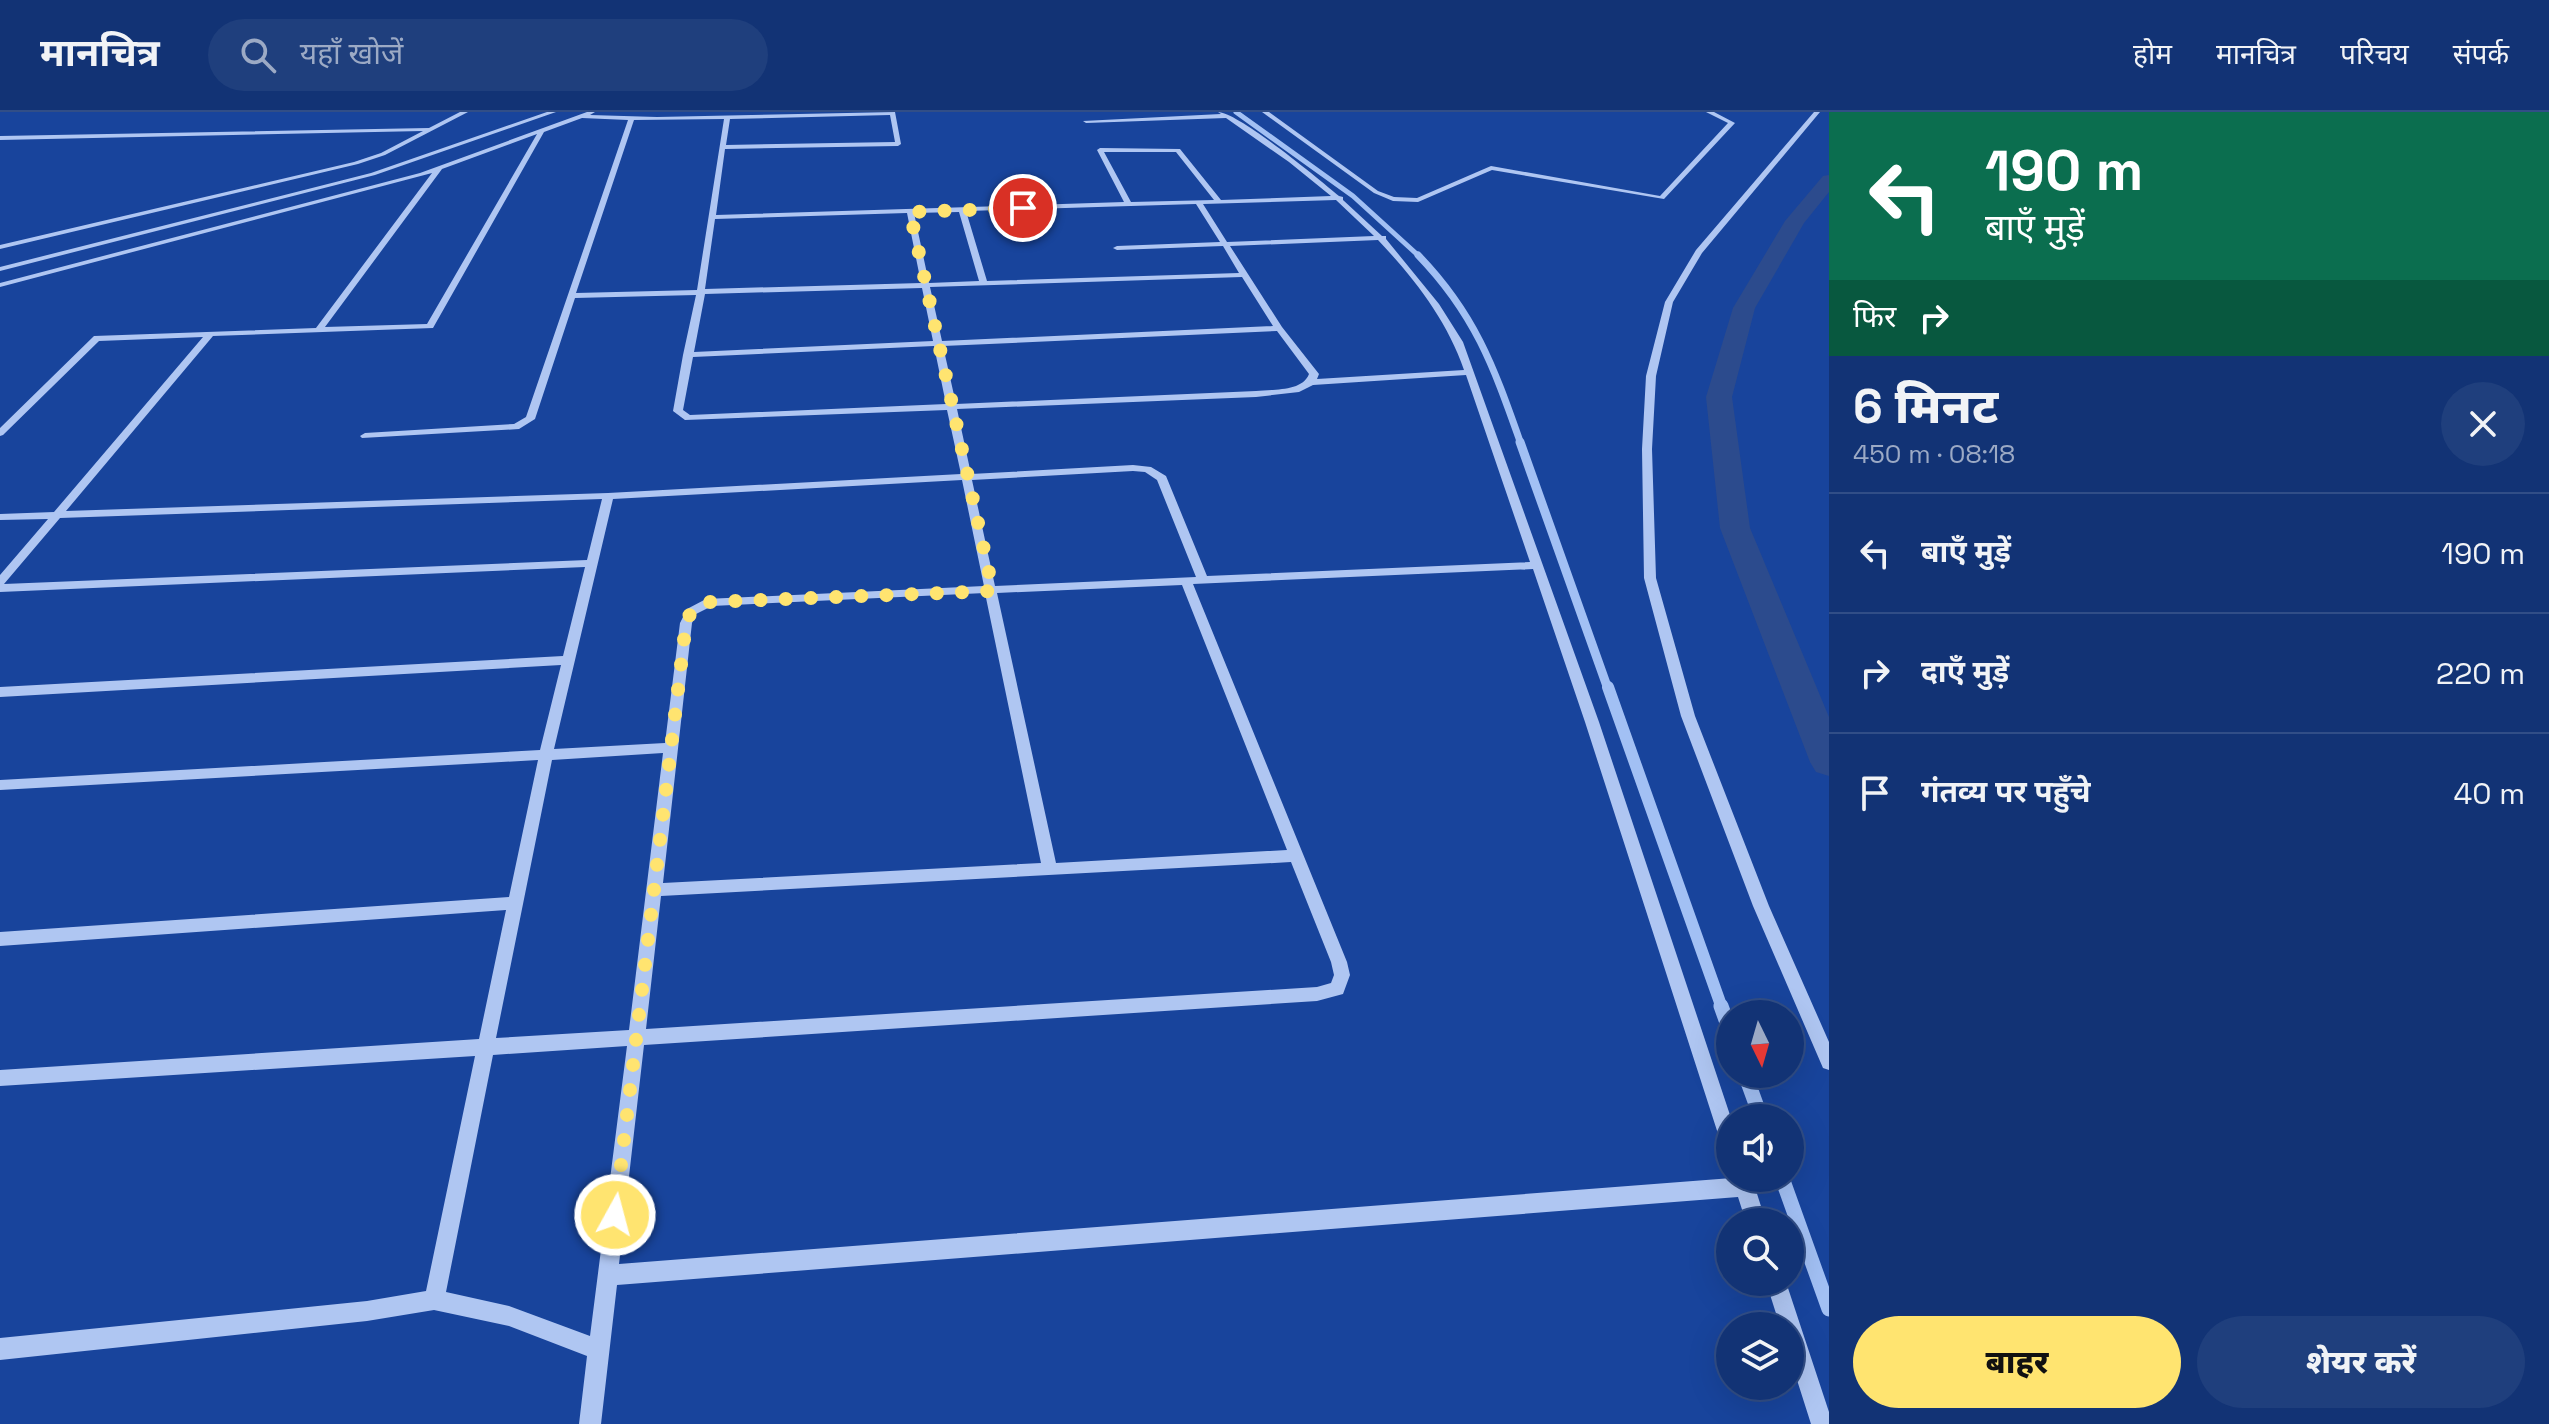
<!DOCTYPE html>
<html lang="hi">
<head>
<meta charset="utf-8">
<style>
	body { margin:0; font-family:"Space Grotesk","Noto Sans Devanagari",sans-serif; background:#1f3f7d; color:#f1f3f6; height:100vh; display:flex; flex-direction:column; font-size:30px; white-space:nowrap }
	* { box-sizing:border-box; margin:0 }
	p { font-size:26px; color:#9caac5 }
	.icon { flex:none; width:44px; height:44px; fill:none; stroke:currentColor; stroke-width:2; stroke-linecap:round; stroke-linejoin:round }
	.map { position:relative; flex:1; overflow:hidden }
	.panel { display:flex; flex-direction:column; background:#123375; width:720px }
	.panel>* { flex:none }
	.top-card { background:#0b6e4f; color:#fff; overflow:hidden }
	.needle { width:52px; rotate:175deg }
	.tools { position:absolute; left:1716px; top:888px; display:grid; gap:16px }
	.tools a { display:grid; place-items:center; width:88px; height:88px; border-radius:50%; background:#123375; box-shadow:0 8px 32px #0002,0 0 0 2px #314e87; font-size:40px }
	.pin { position:absolute; display:grid; place-items:center; width:68px; height:68px; color:#fff; margin:-34px; border:4px solid #fff; border-radius:50%; box-shadow:0 2px 8px #0007 }
	.me { position:absolute; width:88px; margin:-44px; rotate:7deg; stroke-linejoin:round; filter:drop-shadow(0 0 6px #0008) }
	.turn { display:flex; align-items:center; gap:28px; height:168px; padding:0 24px; font-size:36px }
	.turn .icon { width:104px; height:104px; stroke-width:2.5 }
	.turn b { display:block; font-size:56px; line-height:68px }
	.then { display:flex; align-items:center; height:76px; padding:0 24px; background:#0003; gap:16px; font-size:30px }
	.round { display:grid; place-items:center; flex:none; width:84px; height:84px; border-radius:42px; background:#1f3f7d }
	.summary { display:flex; align-items:center; justify-content:space-between; height:136px; padding:0 24px }
	h1 { font-size:48px; font-weight:800; line-height:60px }
	.button { display:flex; gap:16px; margin-top:auto; padding:16px 24px }
	.button a { flex:1; height:92px; border-radius:48px; background:#ffe470; color:#111; font-size:32px; font-weight:800; line-height:92px; text-align:center }
	.button a+a { background:#1f3f7d; color:#f1f3f6 }
	ul { padding:0; list-style:none }
	li { display:flex; align-items:center; gap:24px; height:120px; padding:0 24px; border-top:2px solid #314e87 }
	li div { flex:1 }
	li b { display:block; font-size:30px }
	li em { font-style:normal }
	header { display:flex; align-items:center; gap:48px; box-sizing:border-box; height:112px; padding:0 40px; background:#123375; border-bottom:2px solid #314e87 }
	header strong { font-size:38px }
	nav { display:flex; gap:44px; margin-inline-start:auto; font-size:28px }
	.search { width:560px; height:72px; background:#1f3f7d; display:flex; align-items:center; gap:20px; box-sizing:border-box; padding:0 28px; border-radius:44px; color:#9caac5; font-size:30px }
	main { display:flex; flex:1; min-height:0 }
	.map>svg:first-child { display:block }
</style>
</head>
<body>
<header>
<strong>मानचित्र</strong>
<div class="search"><svg class="icon" aria-label="search" viewBox="0 0 24 24"><circle cx="10" cy="10" r="6"/><path d="M15 15l6 6"/></svg>यहाँ खोजें</div>
<nav><a>होम</a><a>मानचित्र</a><a>परिचय</a><a>संपर्क</a></nav>
</header>
<main>
<div class="map">
<svg width="1829" height="1312" viewBox="0 0 1829 1312">
	<rect width="100%" height="100%" fill="#18449c"/>
	<g fill="none" stroke-linecap="round" stroke-linejoin="round">
		<path stroke="#a2c0f4" stroke-width="5" d="M1236,0L1353,84L1420,145"/>
		<path stroke="#a2c0f4" stroke-width="7" d="M1418,143C1476,203 1494,256 1521,332"/>
		<path stroke="#a2c0f4" stroke-width="9" d="M1520,330L1608,577"/>
		<path stroke="#a2c0f4" stroke-width="12" d="M1608,575L1722,896"/>
		<path stroke="#a2c0f4" stroke-width="15" d="M1721,894L1730,919
			M1745,962L1761,1006
			M1782,1066L1829,1197"/>
		<path fill="#2c4b8d" fill-rule="evenodd" d="M1829,63V80L1804,111L1755,196L1732,285L1750,416L1829,605V664L1816,660L1810,650L1720,416L1706,285L1733,196L1785,109L1823,64Z"/>
		<path fill="#afc6f2" fill-rule="evenodd" d="M460,0H468L385,43L358,52L0,137V133L354,50L381,41L423,19L0,28V24L429,16Z
			M547,0H556L375,63L0,159V155L371,61Z
			M587,0H595L590,3L657,5L895,0L901,32L898,34L725,37L716,103L1124,90L1097,38L1100,36L1180,37L1221,88L1331,84L1289,50L1226,6L1086,11L1083,9L1221,2L1218,0C1238,0 1320,68 1339,84L1343,85V88L1382,124H1386V127L1439,192L1463,230L1599,610L1731,1006L1730,1040L1723,1038L1721,1031L1585,610L1533,457L1193,472L1347,850L1350,863L1343,882L1317,889L644,933L619,1152L1732,1066H1752L1766,1110H1746L1738,1085L617,1173L601,1312H579L587,1244L509,1214L434,1198L367,1209L0,1248V1226L367,1189L426,1179L475,944L0,974V958L479,927L506,798L0,834V820L509,785L538,648L0,678V668L540,638L561,553L0,585V575L563,544L585,455L0,480V463L48,407L0,408V402L54,400L203,225L99,229L3,323L0,324V316L94,224L316,216L432,61L0,175V171L420,61ZM890,3L895,30L726,33L730,7ZM582,6L628,8L526,305L514,312L365,321L360,324L362,326L519,317L535,307L575,186L696,183L683,243L673,299L685,308L947,298L961,362L608,381L66,399L213,224L433,216L544,20ZM724,7L697,178L576,181L634,8ZM537,22L427,212L325,215L442,57ZM1104,40H1176L1214,88L1131,90ZM1336,88L1374,124L1227,130L1203,92ZM1196,92L1220,130L1117,134L1113,136L1117,138L1223,134L1239,161L987,169L966,99ZM959,100L979,169L929,171L914,101ZM907,101L921,171L705,177L715,107ZM1378,128C1414,166 1447,208 1464,258L1317,267L1319,262L1282,215L1230,134ZM1242,165L1273,214L942,229L930,175ZM922,176L933,229L694,240L705,182ZM1277,219L1309,262C1302,280 1273,277 1256,279L956,292L943,234ZM934,234L946,292L690,303L683,298L693,245ZM1466,263L1530,450L1207,464L1166,364L1151,355L1133,353L971,362L957,297L1256,285L1299,280L1313,273ZM1133,359L1145,360L1157,368L1196,465L995,474L972,368ZM962,368L984,474L706,487L687,497L680,511L665,631L554,637L613,387ZM602,387L587,448L4,472L60,406ZM1182,473L1287,738L1056,751L997,481ZM985,481L1041,751L663,771L692,511L696,502L712,494ZM663,641L629,918L496,926L552,648ZM1291,750L1331,850L1334,863L1331,871L1317,875L646,917L661,784ZM627,934L590,1224L509,1194L446,1180L493,943Z
			M1262,0H1269L1378,79L1394,85L1417,86L1491,54L1660,84L1728,11L1706,0H1714L1735,11L1664,87L1492,58L1418,90L1393,89L1374,81Z
			M1814,0H1820L1702,141L1673,190L1656,264L1652,337L1656,466L1695,604L1769,794L1829,930V958L1823,956L1753,794L1681,604L1644,466L1642,337L1646,264L1665,190L1696,138Z
			M1766,1170H1786L1829,1300V1312H1811L1790,1246V1214H1780Z"/>
	</g>
	<g fill="none" stroke-linecap="round" stroke-linejoin="round">
		<path stroke="#ffe470" stroke-width="14" stroke-dasharray="0 25.2" d="M615,1103L686,511L691,500L710,490L993,479L910,100L1023,96"/>
	</g>
</svg>
<div class="tools">
<a><svg class="needle" viewBox="-14 -14 28 28"><path d="M0-13l5 13h-10z" fill="#e53935"/><path d="M0 13l5-13h-10z" fill="#9caac5"/></svg></a>
<a><svg class="icon" aria-label="sound" viewBox="0 0 24 24"><path d="M4 9h4l5-4v14l-5-4H4zM17 9q2 3 0 6"/></svg></a>
<a><svg class="icon" aria-label="search" viewBox="0 0 24 24"><circle cx="10" cy="10" r="6"/><path d="M15 15l6 6"/></svg></a>
<a><svg class="icon" aria-label="layers" viewBox="0 0 24 24"><path d="M12 4l9 5-9 5-9-5zM3 14l9 5 9-5"/></svg></a>
</div>
<div class="pin" style="left:1023px;top:96px;background:#d93025"><svg class="icon" aria-label="arrive" viewBox="0 0 24 24"><path d="M6 21V4h12l-3 4 3 4H6"/></svg></div>
<svg class="me" style="left:615px;top:1103px" viewBox="-20 -20 40 40"><circle r="17" fill="#ffe470" stroke="#fff" stroke-width="3"/><path d="M0-11L8 9 0 5-8 9z" fill="#fff"/></svg>
</div>
<section class="panel">
<div class="top-card">
<div class="turn"><svg class="icon" aria-label="left" viewBox="0 0 24 24"><path d="M17 20v-9H6M10 6l-5 5 5 5"/></svg><div><b>190 m</b>बाएँ मुड़ें</div></div>
<div class="then">फिर<svg class="icon" aria-label="right" viewBox="0 0 24 24"><path d="M7 20v-9h11M14 6l5 5-5 5"/></svg></div>
</div>
<div class="summary"><div><h1>6 मिनट</h1><p>450 m · 08:18</p></div><a class="round"><svg class="icon" aria-label="close" viewBox="0 0 24 24"><path d="M6 6l12 12M18 6L6 18"/></svg></a></div>
<ul>
<li><svg class="icon" aria-label="left" viewBox="0 0 24 24"><path d="M17 20v-9H6M10 6l-5 5 5 5"/></svg><div><b>बाएँ मुड़ें</b></div><em>190 m</em></li>
<li><svg class="icon" aria-label="right" viewBox="0 0 24 24"><path d="M7 20v-9h11M14 6l5 5-5 5"/></svg><div><b>दाएँ मुड़ें</b></div><em>220 m</em></li>
<li><svg class="icon" aria-label="arrive" viewBox="0 0 24 24"><path d="M6 21V4h12l-3 4 3 4H6"/></svg><div><b>गंतव्य पर पहुँचे</b></div><em>40 m</em></li>
</ul>
<div class="button"><a>बाहर</a><a>शेयर करें</a></div>
</section>
</main>
</body>
</html>
